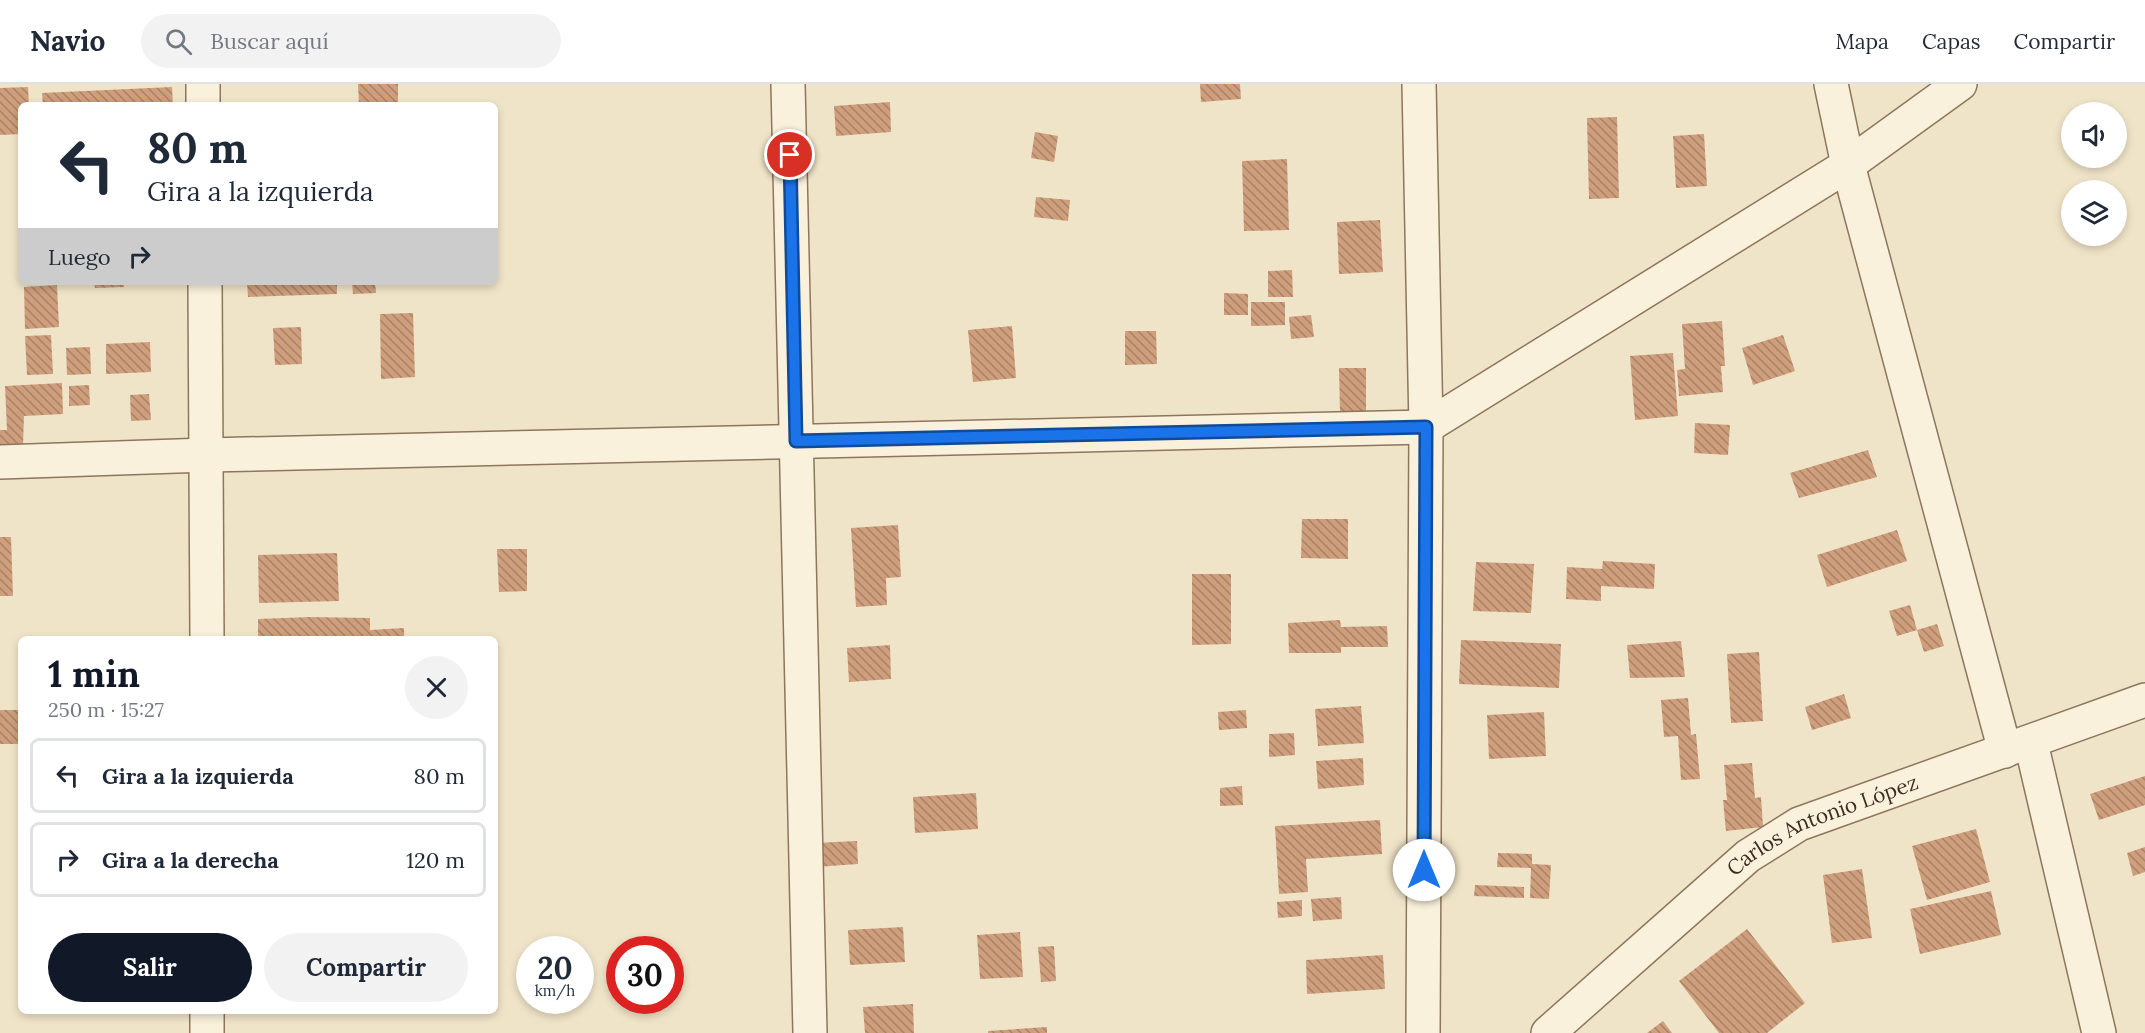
<!DOCTYPE html>
<html lang="es">
<head>
<meta charset="utf-8">
<style>
	body { margin:0; font-family:Lora,serif; background:#f2f2f3; color:#1f2937; height:100vh; display:flex; flex-direction:column; font-size:22px; white-space:nowrap }
	* { box-sizing:border-box; margin:0 }
	p { font-size:20px; color:#747a83 }
	.icon { flex:none; width:33px; height:33px; fill:none; stroke:currentColor; stroke-width:2; stroke-linecap:round; stroke-linejoin:round }
	.map { position:relative; flex:1; overflow:hidden }
	.side { position:absolute; left:18px; top:552px; width:480px; height:378px; display:flex; flex-direction:column; background:#fff; border-radius:9px; box-shadow:0 3px 9px #0003 }
	.side>* { flex:none }
	.guide { position:absolute; left:18px; top:18px; width:480px; height:183px; border-radius:9px; box-shadow:0 3px 9px #0003; background:#fff; color:#1f2937; overflow:hidden }
	.fabs { position:absolute; left:2061px; top:18px; display:grid; gap:12px }
	.fabs a { display:grid; place-items:center; width:66px; height:66px; border-radius:50%; background:#fff; box-shadow:0 3px 9px #0003; font-size:30px }
	.speed { position:absolute; left:516px; top:852px; display:flex; gap:12px; font-size:30px; font-weight:700; text-align:center }
	.speed>* { display:grid; place-content:center; width:78px; height:78px; border-radius:50%; background:#fff; box-shadow:0 3px 9px #0003; line-height:1 }
	.speed small { font-size:15px; font-weight:400 }
	.speed .limit { border:9px solid #d22; background:#fff; color:#111 }
	.pin { position:absolute; display:grid; place-items:center; width:51px; height:51px; color:#fff; margin:-26px; border:3px solid #fff; border-radius:50%; box-shadow:0 2px 6px #0007 }
	.me { position:absolute; width:66px; margin:-33px; rotate:0deg; stroke-linejoin:round; filter:drop-shadow(0 0 4px #0008) }
	.turn { display:flex; align-items:center; gap:21px; height:126px; padding:0 30px; font-size:27px }
	.turn .icon { width:78px; height:78px; stroke-width:2.5 }
	.turn b { display:block; font-size:42px; line-height:51px }
	.then { display:flex; align-items:center; height:57px; padding:0 30px; background:#0003; gap:12px; font-size:22px }
	.round { display:grid; place-items:center; flex:none; width:63px; height:63px; border-radius:32px; background:#f2f2f3 }
	.head { display:flex; align-items:center; justify-content:space-between; height:102px; padding:0 30px }
	h1 { font-size:36px; font-weight:700; line-height:45px; color:#111827 }
	.primary-button { display:flex; gap:12px; margin-top:auto; padding:12px 30px }
	.primary-button a { flex:1; height:69px; border-radius:36px; background:#111827; color:#fff; font-size:24px; font-weight:700; line-height:69px; text-align:center }
	.primary-button a+a { background:#f2f2f3; color:#1f2937 }
	ul { padding:0; list-style:none }
	li { display:flex; align-items:center; gap:18px; height:75px; margin:0 12px 9px; padding:0 18px; border:3px solid #e0e1e3; border-radius:9px }
	li div { flex:1 }
	li b { display:block; font-size:22px }
	li em { font-style:normal }
	header { display:flex; align-items:center; gap:36px; box-sizing:border-box; height:84px; padding:0 30px; background:#fff; border-bottom:2px solid #e0e1e3 }
	header strong { font-size:28px }
	nav { display:flex; gap:33px; margin-inline-start:auto; font-size:21px }
	.search { width:420px; height:54px; background:#f2f2f3; display:flex; align-items:center; gap:15px; box-sizing:border-box; padding:0 21px; border-radius:33px; color:#747a83; font-size:22px }
	.map>svg:first-child { display:block }
</style>
</head>
<body>
<header>
<strong>Navio</strong>
<div class="search"><svg class="icon" aria-label="search" viewBox="0 0 24 24"><circle cx="10" cy="10" r="6"/><path d="M15 15l6 6"/></svg>Buscar aquí</div>
<nav><a>Mapa</a><a>Capas</a><a>Compartir</a></nav>
</header>
<div class="map">
<svg width="2145" height="949" viewBox="0 0 2145 949">
	<defs>
		<pattern id="building-back-hatch" width="6" height="6" patternUnits="userSpaceOnUse" patternTransform="scale(1.5)"><rect width="6" height="6" fill="#cf9f7d"/><path d="M-1 5l2 2M0 0l6 6M5-1l2 2" fill="none" stroke="#a98266"/></pattern>
	</defs>
	<rect width="100%" height="100%" fill="#f0e4c8"/>
	<path fill="url(#building-back-hatch)" d="M358,0H398V21H359Z
		M1200,0H1240L1241,15L1201,18Z
		M28,3L29,21H21V50L0,51V4Z
		M172,3L173,21H43L42,9Z
		M890,18L891,48L836,52L834,22Z
		M1617,33L1619,114L1589,115L1587,34Z
		M1035,48L1058,52L1054,78L1031,74Z
		M1704,50L1707,102L1676,104L1673,52Z
		M1287,75L1289,146L1244,147L1242,77Z
		M1036,113L1070,116L1068,137L1034,133Z
		M1380,136L1383,188L1339,190L1337,138Z
		M1292,186L1293,213H1268V187Z
		M94,198H124V203L95,204Z
		M247,198H337V210L248,213Z
		M352,198H375L376,209L353,210Z
		M57,201L59,243L25,245L24,203Z
		M1224,209L1248,210V231H1224Z
		M1251,218H1285V241L1251,242Z
		M413,229L415,293L381,295L380,230Z
		M1311,231L1314,253L1291,255L1289,233Z
		M1722,237L1725,282H1721L1723,308L1679,312L1677,286L1685,285L1682,240Z
		M1012,242L1016,294L973,298L968,246Z
		M301,243L302,280L275,281L273,244Z
		M1125,247H1156L1157,280L1125,281Z
		M51,251L53,290L27,291L25,252Z
		M1783,251L1795,287L1753,301L1742,264Z
		M150,258L151,288L106,290V260Z
		M90,263L91,290L67,291L66,264Z
		M1673,269L1678,332L1635,336L1630,272Z
		M1339,284H1366V330H1340Z
		M62,299L63,330L24,332L23,361L0,362V346H7L5,302Z
		M89,301L90,321L69,322V302Z
		M149,310L151,336L131,337L130,311Z
		M1695,339L1730,341L1728,371L1694,369Z
		M1868,366L1877,393L1799,414L1790,389Z
		M1302,435H1348V475L1301,474Z
		M898,441L901,493L886,494L887,521L856,523L851,444Z
		M1897,446L1907,477L1827,503L1817,471Z
		M0,453H11L13,512H0Z
		M497,465H527V507L499,508Z
		M337,469L339,517L259,519L258,471Z
		M1603,477L1655,480L1654,505L1601,502V517L1566,515L1567,483L1602,485Z
		M1476,478L1534,480L1531,529L1473,527Z
		M1192,490H1231V560L1192,561Z
		M1910,521L1917,546L1897,552L1889,527Z
		M310,533L370,534V546L404,544V555H258V535Z
		M1340,536L1341,543L1387,542L1388,563H1341V569H1289L1288,539Z
		M1937,540L1944,562L1924,568L1917,546Z
		M1461,556L1561,560L1559,604L1459,600Z
		M1681,557L1685,593L1630,594L1627,561Z
		M890,561L891,595L849,598L847,564Z
		M1759,568L1763,637L1731,639L1727,570Z
		M1844,610L1851,634L1812,646L1805,623Z
		M1688,614L1691,651L1696,650L1700,695L1681,696L1678,652L1664,653L1661,616Z
		M1361,622L1364,659L1318,662L1315,625Z
		M0,626H21V660H0Z
		M1246,626L1247,644L1219,646L1218,628Z
		M1544,628L1546,672L1489,675L1487,631Z
		M1294,649L1295,671L1269,673V650Z
		M1363,674L1364,701L1318,705L1316,677Z
		M1752,679L1755,714L1761,713L1763,743L1726,747L1723,716H1727L1724,681Z
		M2145,692V721L2099,736L2090,710Z
		M1242,702L1243,721L1220,722V704Z
		M976,709L978,745L915,749L913,713Z
		M1380,736L1382,770L1306,775L1308,808L1279,810L1275,742Z
		M1976,745L1990,798L1927,816L1912,762Z
		M857,757L858,780L816,783L815,759Z
		M2145,763V788L2133,792L2127,769Z
		M1498,769L1532,770V780L1551,781L1549,815L1530,814L1531,784L1497,783Z
		M1862,785L1872,854L1832,859L1823,791Z
		M1475,801L1524,803V814L1474,812Z
		M1991,807L2001,851L1920,870L1910,825Z
		M1341,813L1342,835L1313,837L1311,815Z
		M1302,816V832L1278,834L1277,818Z
		M903,843L905,878L850,881L848,846Z
		M1747,845L1805,919L1767,949H1719L1679,897Z
		M1020,848L1023,893L980,895L977,851Z
		M1054,862L1056,897L1041,898L1038,863Z
		M1383,871L1385,905L1307,910L1306,876Z
		M913,920L914,949H865L863,923Z
		M1663,937L1672,949H1647Z
		M1047,943V949H988V947Z"/>
	<g fill="none" stroke-linecap="round" stroke-linejoin="round">
		<defs>
			<g id="minor">
				<path d="M203,0V21"/>
				<path d="M788,0L810,949"/>
				<path d="M1419,0L1426,343L1423,949"/>
				<path d="M1831,0L1848,81L2005,667"/>
				<path d="M205,198L207,555"/>
				<path d="M0,378L207,371L1426,343L1848,81L1960,0"/>
				<path d="M2031,659L2099,949"/>
				<path d="M207,949V927"/>
				<path id="s1" d="M1548,949L1748,772L1799,740L2145,616"/>
			</g>
		</defs>
		<use href="#minor" stroke="#8d765c" stroke-width="36"/>
		<use href="#minor" stroke="#faf1dc" stroke-width="33"/>
	</g>
	<g fill="none" stroke-linecap="round" stroke-linejoin="round">
		<defs>
			<path id="route" d="M790,71L796,357L1426,343L1424,786"/>
		</defs>
		<use href="#route" stroke="#114b97" stroke-width="15"/>
		<use href="#route" stroke="#1a73e8" stroke-width="10"/>
	</g>
	<g text-anchor="middle" stroke-width="4.5" stroke-linejoin="round" paint-order="stroke">
		<g font-size="21" fill="#3d2e20" stroke="#f7eed8">
			<text dy="7" stroke="none"><textPath href="#s1" startOffset="348">Carlos Antonio López</textPath></text>
		</g>
	</g>
</svg>
<div class="fabs">
<a><svg class="icon" aria-label="sound" viewBox="0 0 24 24"><path d="M4 9h4l5-4v14l-5-4H4zM17 9q2 3 0 6"/></svg></a>
<a><svg class="icon" aria-label="layers" viewBox="0 0 24 24"><path d="M12 4l9 5-9 5-9-5zM3 14l9 5 9-5"/></svg></a>
</div>
<div class="speed"><div>20<small>km/h</small></div><div class="limit">30</div></div>
<div class="pin" style="left:790px;top:71px;background:#d93025"><svg class="icon" aria-label="arrive" viewBox="0 0 24 24"><path d="M6 21V4h12l-3 4 3 4H6"/></svg></div>
<svg class="me" style="left:1424px;top:786px" viewBox="-20 -20 40 40"><circle r="19" fill="#fff"/><path d="M0-13L10 11 0 6-10 11z" fill="#1a73e8"/></svg>
<div class="guide">
<div class="turn"><svg class="icon" aria-label="left" viewBox="0 0 24 24"><path d="M17 20v-9H6M10 6l-5 5 5 5"/></svg><div><b>80 m</b>Gira a la izquierda</div></div>
<div class="then">Luego<svg class="icon" aria-label="right" viewBox="0 0 24 24"><path d="M7 20v-9h11M14 6l5 5-5 5"/></svg></div>
</div>
<section class="side">
<div class="head"><div><h1>1 min</h1><p>250 m · 15:27</p></div><a class="round"><svg class="icon" aria-label="close" viewBox="0 0 24 24"><path d="M6 6l12 12M18 6L6 18"/></svg></a></div>
<ul>
<li><svg class="icon" aria-label="left" viewBox="0 0 24 24"><path d="M17 20v-9H6M10 6l-5 5 5 5"/></svg><div><b>Gira a la izquierda</b></div><em>80 m</em></li>
<li><svg class="icon" aria-label="right" viewBox="0 0 24 24"><path d="M7 20v-9h11M14 6l5 5-5 5"/></svg><div><b>Gira a la derecha</b></div><em>120 m</em></li>
</ul>
<div class="primary-button"><a>Salir</a><a>Compartir</a></div>
</section>
</div>
</body>
</html>
